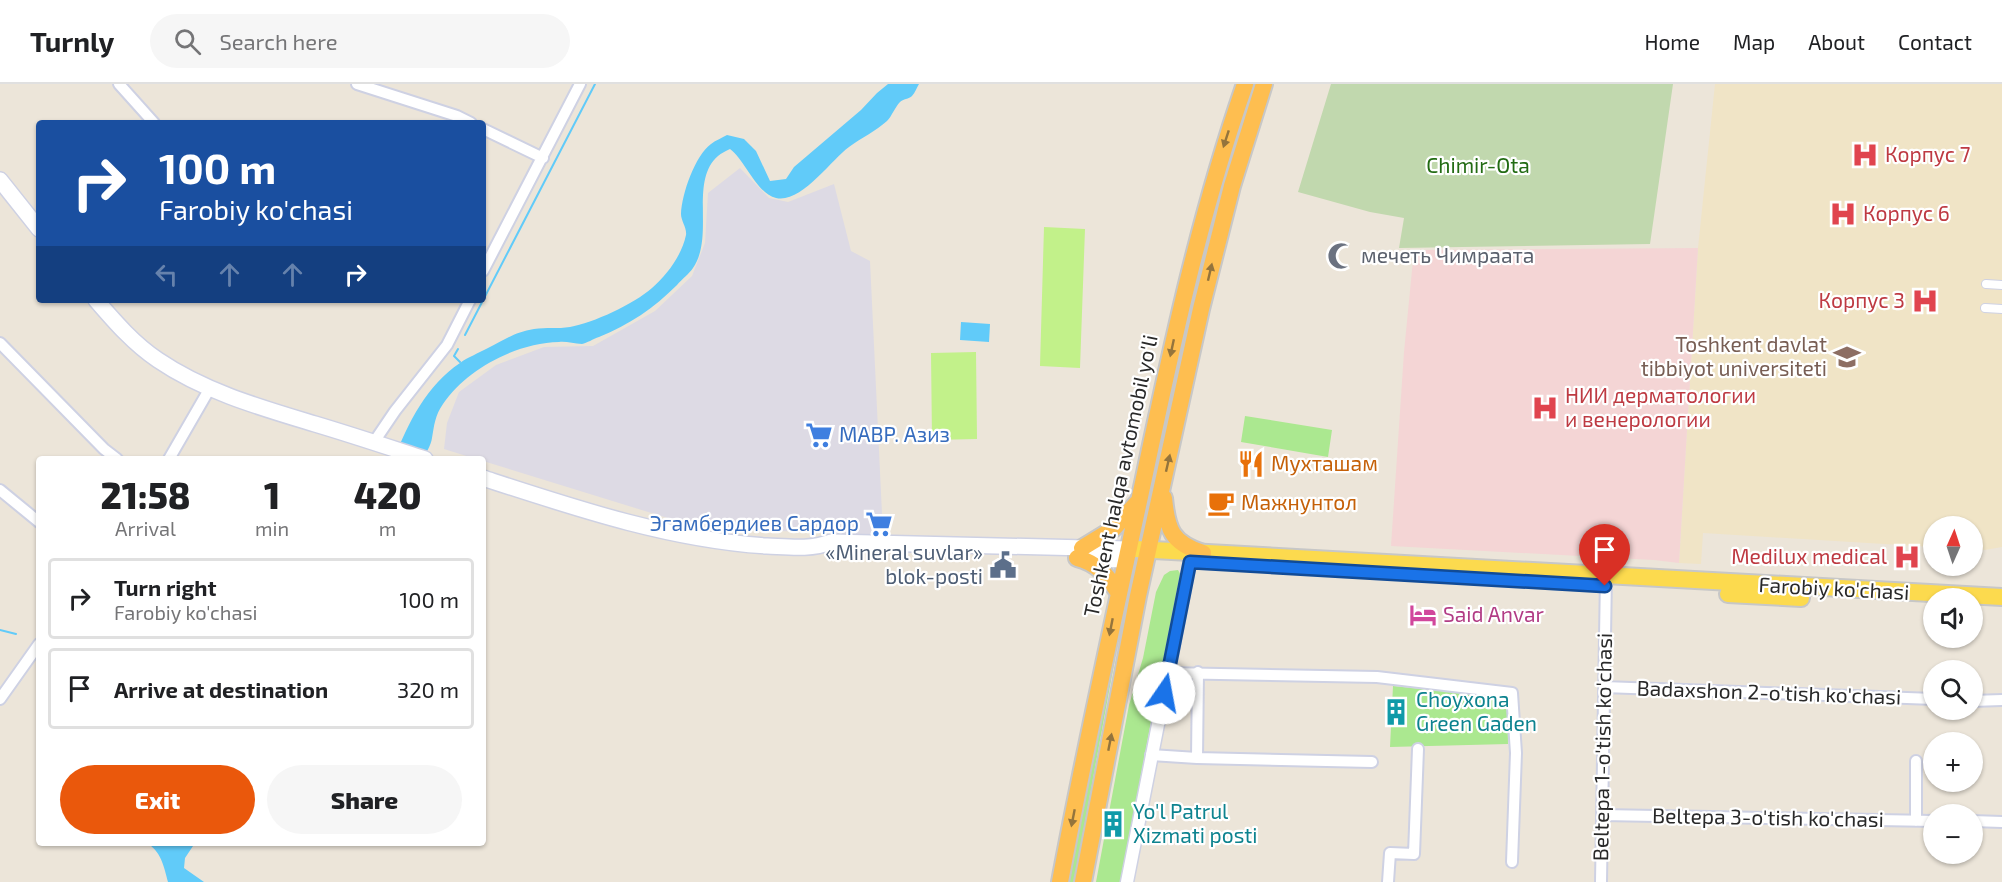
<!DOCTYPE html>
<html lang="en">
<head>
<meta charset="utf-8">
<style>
	body { margin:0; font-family:"Exo 2",sans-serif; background:#f6f6f6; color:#202124; height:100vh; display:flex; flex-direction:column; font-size:22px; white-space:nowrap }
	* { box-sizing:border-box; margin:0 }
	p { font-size:20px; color:#757577 }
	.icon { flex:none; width:33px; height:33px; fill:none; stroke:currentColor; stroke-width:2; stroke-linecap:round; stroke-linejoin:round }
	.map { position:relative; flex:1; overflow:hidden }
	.panel { position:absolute; left:36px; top:372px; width:450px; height:390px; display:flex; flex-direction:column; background:#fff; border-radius:6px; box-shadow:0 2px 4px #0004 }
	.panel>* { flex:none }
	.hud { position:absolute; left:36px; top:36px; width:450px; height:183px; border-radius:6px; box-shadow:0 2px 4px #0004; background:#1a4fa0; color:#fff; overflow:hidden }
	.needle { width:39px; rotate:3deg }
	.fabs { position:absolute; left:1923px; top:432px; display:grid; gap:12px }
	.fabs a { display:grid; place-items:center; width:60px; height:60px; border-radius:50%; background:#fff; box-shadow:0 2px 4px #0004; font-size:30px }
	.pin { position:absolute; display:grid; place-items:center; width:51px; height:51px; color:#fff; margin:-62px -26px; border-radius:50% 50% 50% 0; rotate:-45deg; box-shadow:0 0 6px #0007 }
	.pin .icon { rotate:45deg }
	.me { position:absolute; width:66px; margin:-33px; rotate:12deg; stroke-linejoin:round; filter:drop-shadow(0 0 4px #0008) }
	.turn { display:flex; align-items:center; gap:21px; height:126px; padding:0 24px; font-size:27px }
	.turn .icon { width:78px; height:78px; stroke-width:2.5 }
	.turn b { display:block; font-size:42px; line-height:51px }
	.lanes { display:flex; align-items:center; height:57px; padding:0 24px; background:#0003; justify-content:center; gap:30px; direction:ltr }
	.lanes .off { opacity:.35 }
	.eta { display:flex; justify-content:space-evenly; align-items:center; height:102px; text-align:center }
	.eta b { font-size:36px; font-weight:800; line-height:42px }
	.cta { display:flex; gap:12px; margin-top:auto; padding:12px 24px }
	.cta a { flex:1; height:69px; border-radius:36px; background:#ea580c; color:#fff; font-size:24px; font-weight:800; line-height:69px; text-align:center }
	.cta a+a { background:#f6f6f6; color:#202124 }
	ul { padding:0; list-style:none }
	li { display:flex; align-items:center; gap:18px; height:81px; margin:0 12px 9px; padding:0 12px; border:3px solid #e0e0e0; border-radius:6px }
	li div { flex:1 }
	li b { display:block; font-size:22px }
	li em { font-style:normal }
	header { display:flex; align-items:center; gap:36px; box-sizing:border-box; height:84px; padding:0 30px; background:#fff; border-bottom:2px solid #e0e0e0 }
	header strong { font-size:28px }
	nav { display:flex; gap:33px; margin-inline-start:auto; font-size:21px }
	.search { width:420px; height:54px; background:#f6f6f6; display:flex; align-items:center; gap:15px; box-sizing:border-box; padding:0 21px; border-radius:33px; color:#757577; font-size:22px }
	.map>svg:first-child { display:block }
</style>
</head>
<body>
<header>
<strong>Turnly</strong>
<div class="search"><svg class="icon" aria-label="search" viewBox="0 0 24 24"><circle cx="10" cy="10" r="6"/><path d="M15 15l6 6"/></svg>Search here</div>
<nav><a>Home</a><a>Map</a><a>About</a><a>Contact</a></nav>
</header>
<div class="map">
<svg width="2002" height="798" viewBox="0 0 2002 798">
	<rect width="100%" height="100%" fill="#ece5d9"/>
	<path fill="#dddae4" d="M740,84L769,114L788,118L834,100L851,167L870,177L883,451L700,444L483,377V375H476L444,365L447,339L459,308L496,281L544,263L593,262L655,227L692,192L705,159L708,109Z"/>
	<path fill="#f0e4c6" d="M1715,0H2002V463L1985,466L1973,465L1972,442H1934L1933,463L1703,449L1701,480L1679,479L1698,164Z"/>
	<path fill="#f4d5d5" d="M1698,164L1679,479L1654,476L1391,462L1404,268L1414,166Z"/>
	<path fill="#abe890" d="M1250,0H1256L1210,150L1147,434C1165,350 1176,263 1198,180C1214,119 1233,60 1250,0Z
		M1245,332L1332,346L1328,373L1241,358Z
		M1178,486L1182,493L1154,622L1121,798H1096L1129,621L1143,574L1156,508L1164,491L1170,487Z
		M1113,574L1115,575L1074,798H1068Z
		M1393,602L1507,614L1508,660L1390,663Z"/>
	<path fill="#c1d8ae" d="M1331,0H1673L1650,160L1399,164L1404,134L1370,128L1298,108Z"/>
	<path fill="#c2f18a" d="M1044,143L1085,145L1080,284L1040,282Z
		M976,268L977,355L932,356L931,269Z"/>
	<path fill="#61cbf9" d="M888,0H919C917,3 915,9 912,12C909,15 903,15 900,18C895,23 892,32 887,37C876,47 861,54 849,63C831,76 801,120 776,114C757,110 745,76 730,65C726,67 721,69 718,72C689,97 715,152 693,184C689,190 682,195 677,201C654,224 629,241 599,253C593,255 587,259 582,260C574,260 566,257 559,258C516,259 467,285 443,320C435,331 434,342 432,354C431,361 426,369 423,375H394C408,339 427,301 460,279C468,273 479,269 488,264C504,256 515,248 534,245C546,243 558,245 570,243C593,239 634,220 652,204C667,191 682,171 686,151C687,144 681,137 681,130C682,109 695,72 711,60C716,56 722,54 727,51L744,55L756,67L770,97L786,95L794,83L861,26L877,9Z
		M961,238L990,240L989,258L960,256Z
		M146,759H191L193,762L185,774L184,784L204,798H168C164,783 161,766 146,759Z"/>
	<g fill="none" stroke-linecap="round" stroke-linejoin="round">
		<path stroke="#61cbf9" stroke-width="2" d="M465,251L595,0
			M458,265L454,272L460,278
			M0,546L16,550"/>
		<defs>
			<path id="pedestrian" d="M1986,200L2002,201
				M1985,224L2002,225"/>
			<path id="minor" d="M119,0L154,39
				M357,0L457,32L471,39
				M483,45L543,74
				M483,187L580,0
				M0,259L104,365L117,375
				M374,358L395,327L447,261L470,216
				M169,375L210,304
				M0,406L39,438
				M1168,589L1377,593L1512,609L1516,669L1512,778
				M1604,603L1934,615
				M0,615L39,560
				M1972,617L2002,616
				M1151,671L1197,674L1372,678
				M1197,674L1198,588
				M1916,677V737
				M1602,731L1934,737
				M1972,737L2002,738
				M1388,798L1390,769L1414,770L1418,665
				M1601,798L1606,492"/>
			<path id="tertiary" d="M1127,798L1190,478"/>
			<path id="secondary" d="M0,96L39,145
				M96,216C115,238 134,260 158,276C205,308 262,324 315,340C352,351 388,363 425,375
				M483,394C575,424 670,456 767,462C789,463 810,466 831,458L1128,465
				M1086,475L1125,476"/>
			<path id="primary" d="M1135,465L2002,513
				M1728,510L1801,514"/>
			<path id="trunk" d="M1164,414C1167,446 1172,459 1203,469
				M1082,464L1113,445L1137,419
				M1077,474C1097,479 1107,491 1118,508
				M1060,798C1085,663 1115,529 1144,394C1172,261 1200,129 1245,0
				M1083,798L1138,512L1201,225L1232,102L1264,0"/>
		</defs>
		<use href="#pedestrian" stroke="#ced1e3" stroke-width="10"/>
		<use href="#minor" stroke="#ced1e3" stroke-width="14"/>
		<use href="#tertiary" stroke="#ced1e3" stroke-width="15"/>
		<use href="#secondary" stroke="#ced1e3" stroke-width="18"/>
		<use href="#primary" stroke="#c7c7c7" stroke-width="20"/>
		<use href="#trunk" stroke="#c7c7c7" stroke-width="20"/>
		<use href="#pedestrian" stroke="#fff" stroke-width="8"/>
		<use href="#minor" stroke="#fff" stroke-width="10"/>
		<use href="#tertiary" stroke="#fff" stroke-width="12"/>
		<use href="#secondary" stroke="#fff" stroke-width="15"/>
		<use href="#primary" stroke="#fcda4e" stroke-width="16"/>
		<use href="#trunk" stroke="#febe50" stroke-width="16"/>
	</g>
	<defs><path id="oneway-solid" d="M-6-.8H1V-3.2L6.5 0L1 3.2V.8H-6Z" transform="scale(1.5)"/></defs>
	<g fill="#94743c">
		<use href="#oneway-solid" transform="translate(1226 55) rotate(108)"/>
		<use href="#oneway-solid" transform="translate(1210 188) rotate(-77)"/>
		<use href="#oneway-solid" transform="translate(1172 264) rotate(102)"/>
		<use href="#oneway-solid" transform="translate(1168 379) rotate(-77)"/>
		<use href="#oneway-solid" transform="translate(1111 543) rotate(101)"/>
		<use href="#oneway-solid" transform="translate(1110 658) rotate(-79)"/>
		<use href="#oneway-solid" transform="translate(1073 734) rotate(101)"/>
	</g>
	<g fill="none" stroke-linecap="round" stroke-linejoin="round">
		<defs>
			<path id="route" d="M1164,609L1190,478L1605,502"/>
		</defs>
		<use href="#route" stroke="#114b97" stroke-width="15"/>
		<use href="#route" stroke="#1a73e8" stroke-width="10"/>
	</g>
	<defs>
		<symbol id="hospital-bare" viewBox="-9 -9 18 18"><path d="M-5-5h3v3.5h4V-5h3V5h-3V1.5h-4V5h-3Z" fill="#e0444e" stroke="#fff" stroke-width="2.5" paint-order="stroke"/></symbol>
		<symbol id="mosque-bare" viewBox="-9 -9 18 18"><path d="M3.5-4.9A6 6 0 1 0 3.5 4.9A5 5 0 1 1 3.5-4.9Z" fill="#6b7280" stroke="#fff" stroke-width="2.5" paint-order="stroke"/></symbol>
		<symbol id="university-bare" viewBox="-9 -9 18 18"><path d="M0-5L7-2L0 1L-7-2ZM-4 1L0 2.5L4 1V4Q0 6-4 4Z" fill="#8d6e63" stroke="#fff" stroke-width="2.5" paint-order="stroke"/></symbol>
		<symbol id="supermarket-bare" viewBox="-9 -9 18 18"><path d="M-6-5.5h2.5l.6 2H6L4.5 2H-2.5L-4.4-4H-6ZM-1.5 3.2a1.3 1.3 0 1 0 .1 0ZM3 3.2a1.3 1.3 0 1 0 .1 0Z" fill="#3f7fe0" stroke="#fff" stroke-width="2.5" paint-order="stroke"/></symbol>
		<symbol id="restaurant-bare" viewBox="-9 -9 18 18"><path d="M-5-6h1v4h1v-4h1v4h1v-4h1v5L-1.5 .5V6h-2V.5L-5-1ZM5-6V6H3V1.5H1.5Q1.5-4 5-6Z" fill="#e8710a" stroke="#fff" stroke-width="2.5" paint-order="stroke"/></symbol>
		<symbol id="cafe-bare" viewBox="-9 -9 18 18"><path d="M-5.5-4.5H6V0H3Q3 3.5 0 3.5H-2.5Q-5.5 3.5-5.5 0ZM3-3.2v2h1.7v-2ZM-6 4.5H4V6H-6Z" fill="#e8710a" stroke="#fff" stroke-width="2.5" paint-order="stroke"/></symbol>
		<symbol id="civic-bare" viewBox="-9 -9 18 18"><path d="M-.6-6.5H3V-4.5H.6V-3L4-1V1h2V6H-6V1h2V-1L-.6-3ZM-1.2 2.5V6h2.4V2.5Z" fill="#5c6f8a" stroke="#fff" stroke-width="2.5" paint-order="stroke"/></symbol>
		<symbol id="hotel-bare" viewBox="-9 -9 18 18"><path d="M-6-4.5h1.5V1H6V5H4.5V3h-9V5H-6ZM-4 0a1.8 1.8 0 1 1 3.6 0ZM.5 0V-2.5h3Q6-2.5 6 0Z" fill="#d1479c" stroke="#fff" stroke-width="2.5" paint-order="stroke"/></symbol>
		<symbol id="building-bare" viewBox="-9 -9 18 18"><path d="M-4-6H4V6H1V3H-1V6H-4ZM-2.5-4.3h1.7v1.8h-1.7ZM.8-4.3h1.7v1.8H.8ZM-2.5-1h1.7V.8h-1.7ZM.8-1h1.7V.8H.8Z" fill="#0f9aa8" stroke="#fff" stroke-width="2.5" paint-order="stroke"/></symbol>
	</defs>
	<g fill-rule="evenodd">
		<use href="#hospital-bare" x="1846" y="52" width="38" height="38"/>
		<use href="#hospital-bare" x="1824" y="111" width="38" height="38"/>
		<use href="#mosque-bare" x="1322" y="153" width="38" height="38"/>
		<use href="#hospital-bare" x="1906" y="198" width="38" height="38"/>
		<use href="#university-bare" x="1828" y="254" width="38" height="38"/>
		<use href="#hospital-bare" x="1526" y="305" width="38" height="38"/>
		<use href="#supermarket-bare" x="800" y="332" width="38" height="38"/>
		<use href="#restaurant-bare" x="1232" y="361" width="38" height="38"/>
		<use href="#cafe-bare" x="1202" y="400" width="38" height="38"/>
		<use href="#supermarket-bare" x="860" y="421" width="38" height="38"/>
		<use href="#hospital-bare" x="1888" y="454" width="38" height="38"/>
		<use href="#civic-bare" x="984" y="462" width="38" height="38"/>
		<use href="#hotel-bare" x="1404" y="512" width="38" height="38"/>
		<use href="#building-bare" x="1377" y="609" width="38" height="38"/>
		<use href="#building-bare" x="1094" y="721" width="38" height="38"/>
	</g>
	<g text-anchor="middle" stroke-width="4.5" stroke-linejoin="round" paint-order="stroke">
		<g font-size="21" fill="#be3a42" stroke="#fff" text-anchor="start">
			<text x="1885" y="78">Корпус 7</text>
			<text x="1863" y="137">Корпус 6</text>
			<text x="1905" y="224" text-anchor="end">Корпус 3</text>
			<text x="1565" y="319">НИИ дерматологии<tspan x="1565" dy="24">и венерологии</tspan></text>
			<text x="1887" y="480" text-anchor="end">Medilux medical</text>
		</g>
		<g font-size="21" fill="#226b13" stroke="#fff">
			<text x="1478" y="89">Chimir-Ota</text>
		</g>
		<g font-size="21" fill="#5b616d" stroke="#fff" text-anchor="start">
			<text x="1361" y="179">мечеть Чимраата</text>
		</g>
		<g font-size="21" fill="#785e54" stroke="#fff" text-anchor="end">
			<text x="1827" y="268">Toshkent davlat<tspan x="1827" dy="24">tibbiyot universiteti</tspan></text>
		</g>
		<g font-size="21" fill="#366cbe" stroke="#fff" text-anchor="start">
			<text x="839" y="358">МАВР. Азиз</text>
			<text x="859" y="447" text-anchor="end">Эгамбердиев Сардор</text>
		</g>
		<g font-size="21" fill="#c56008" stroke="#fff" text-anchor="start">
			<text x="1271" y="387">Мухташам</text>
			<text x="1241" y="426">Мажнунтол</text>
		</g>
		<g font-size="21" fill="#292929" stroke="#fff">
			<text transform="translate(1121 392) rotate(-78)" y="7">Toshkent halqa avtomobil yo'li</text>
			<text transform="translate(1834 505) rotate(3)" y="7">Farobiy ko'chasi</text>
			<text transform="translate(1769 609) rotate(2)" y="7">Badaxshon 2-o'tish ko'chasi</text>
			<text transform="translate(1603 663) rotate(-89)" y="7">Beltepa 1-o'tish ko'chasi</text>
			<text transform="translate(1768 734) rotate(1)" y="7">Beltepa 3-o'tish ko'chasi</text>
		</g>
		<g font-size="21" fill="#4e5e75" stroke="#fff" text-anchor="end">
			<text x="983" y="476">«Mineral suvlar»<tspan x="983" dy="24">blok-posti</tspan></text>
		</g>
		<g font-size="21" fill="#b23c85" stroke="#fff" text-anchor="start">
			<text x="1443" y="538">Said Anvar</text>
		</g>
		<g font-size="21" fill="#0d838f" stroke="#fff" text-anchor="start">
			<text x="1416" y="623">Choyxona<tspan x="1416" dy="24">Green Gaden</tspan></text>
			<text x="1133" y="735">Yo'l Patrul<tspan x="1133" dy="24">Xizmati posti</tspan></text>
		</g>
	</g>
</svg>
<div class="fabs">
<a><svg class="needle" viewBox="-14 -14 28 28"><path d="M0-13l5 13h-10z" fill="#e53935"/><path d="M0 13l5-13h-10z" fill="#757577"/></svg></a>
<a><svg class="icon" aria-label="sound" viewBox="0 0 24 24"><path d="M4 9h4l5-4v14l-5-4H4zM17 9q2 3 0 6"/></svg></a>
<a><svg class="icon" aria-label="search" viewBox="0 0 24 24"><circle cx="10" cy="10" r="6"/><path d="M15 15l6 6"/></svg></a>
<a>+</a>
<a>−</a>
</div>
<div class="pin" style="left:1605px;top:502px;background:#d93025"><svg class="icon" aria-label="arrive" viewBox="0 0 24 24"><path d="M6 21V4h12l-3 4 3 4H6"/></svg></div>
<svg class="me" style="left:1164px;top:609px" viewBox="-20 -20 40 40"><circle r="19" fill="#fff"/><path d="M0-13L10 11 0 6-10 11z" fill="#1a73e8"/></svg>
<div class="hud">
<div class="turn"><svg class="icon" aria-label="right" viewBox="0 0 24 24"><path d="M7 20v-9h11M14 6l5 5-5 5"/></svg><div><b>100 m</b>Farobiy ko'chasi</div></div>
<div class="lanes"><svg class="icon off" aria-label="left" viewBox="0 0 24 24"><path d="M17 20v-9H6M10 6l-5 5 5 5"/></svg><svg class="icon off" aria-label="ahead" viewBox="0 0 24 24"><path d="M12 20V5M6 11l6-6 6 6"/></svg><svg class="icon off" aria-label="ahead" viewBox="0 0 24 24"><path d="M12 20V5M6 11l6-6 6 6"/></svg><svg class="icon" aria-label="right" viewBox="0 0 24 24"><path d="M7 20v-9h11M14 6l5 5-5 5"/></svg></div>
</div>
<section class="panel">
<div class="eta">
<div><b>21:58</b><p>Arrival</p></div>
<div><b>1</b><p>min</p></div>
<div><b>420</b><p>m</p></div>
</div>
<ul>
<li><svg class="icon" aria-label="right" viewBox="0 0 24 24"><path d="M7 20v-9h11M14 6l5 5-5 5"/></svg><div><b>Turn right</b><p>Farobiy ko'chasi</p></div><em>100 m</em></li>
<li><svg class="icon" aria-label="arrive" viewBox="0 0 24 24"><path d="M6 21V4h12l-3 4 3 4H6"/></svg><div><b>Arrive at destination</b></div><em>320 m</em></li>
</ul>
<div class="cta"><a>Exit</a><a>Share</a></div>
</section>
</div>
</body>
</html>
